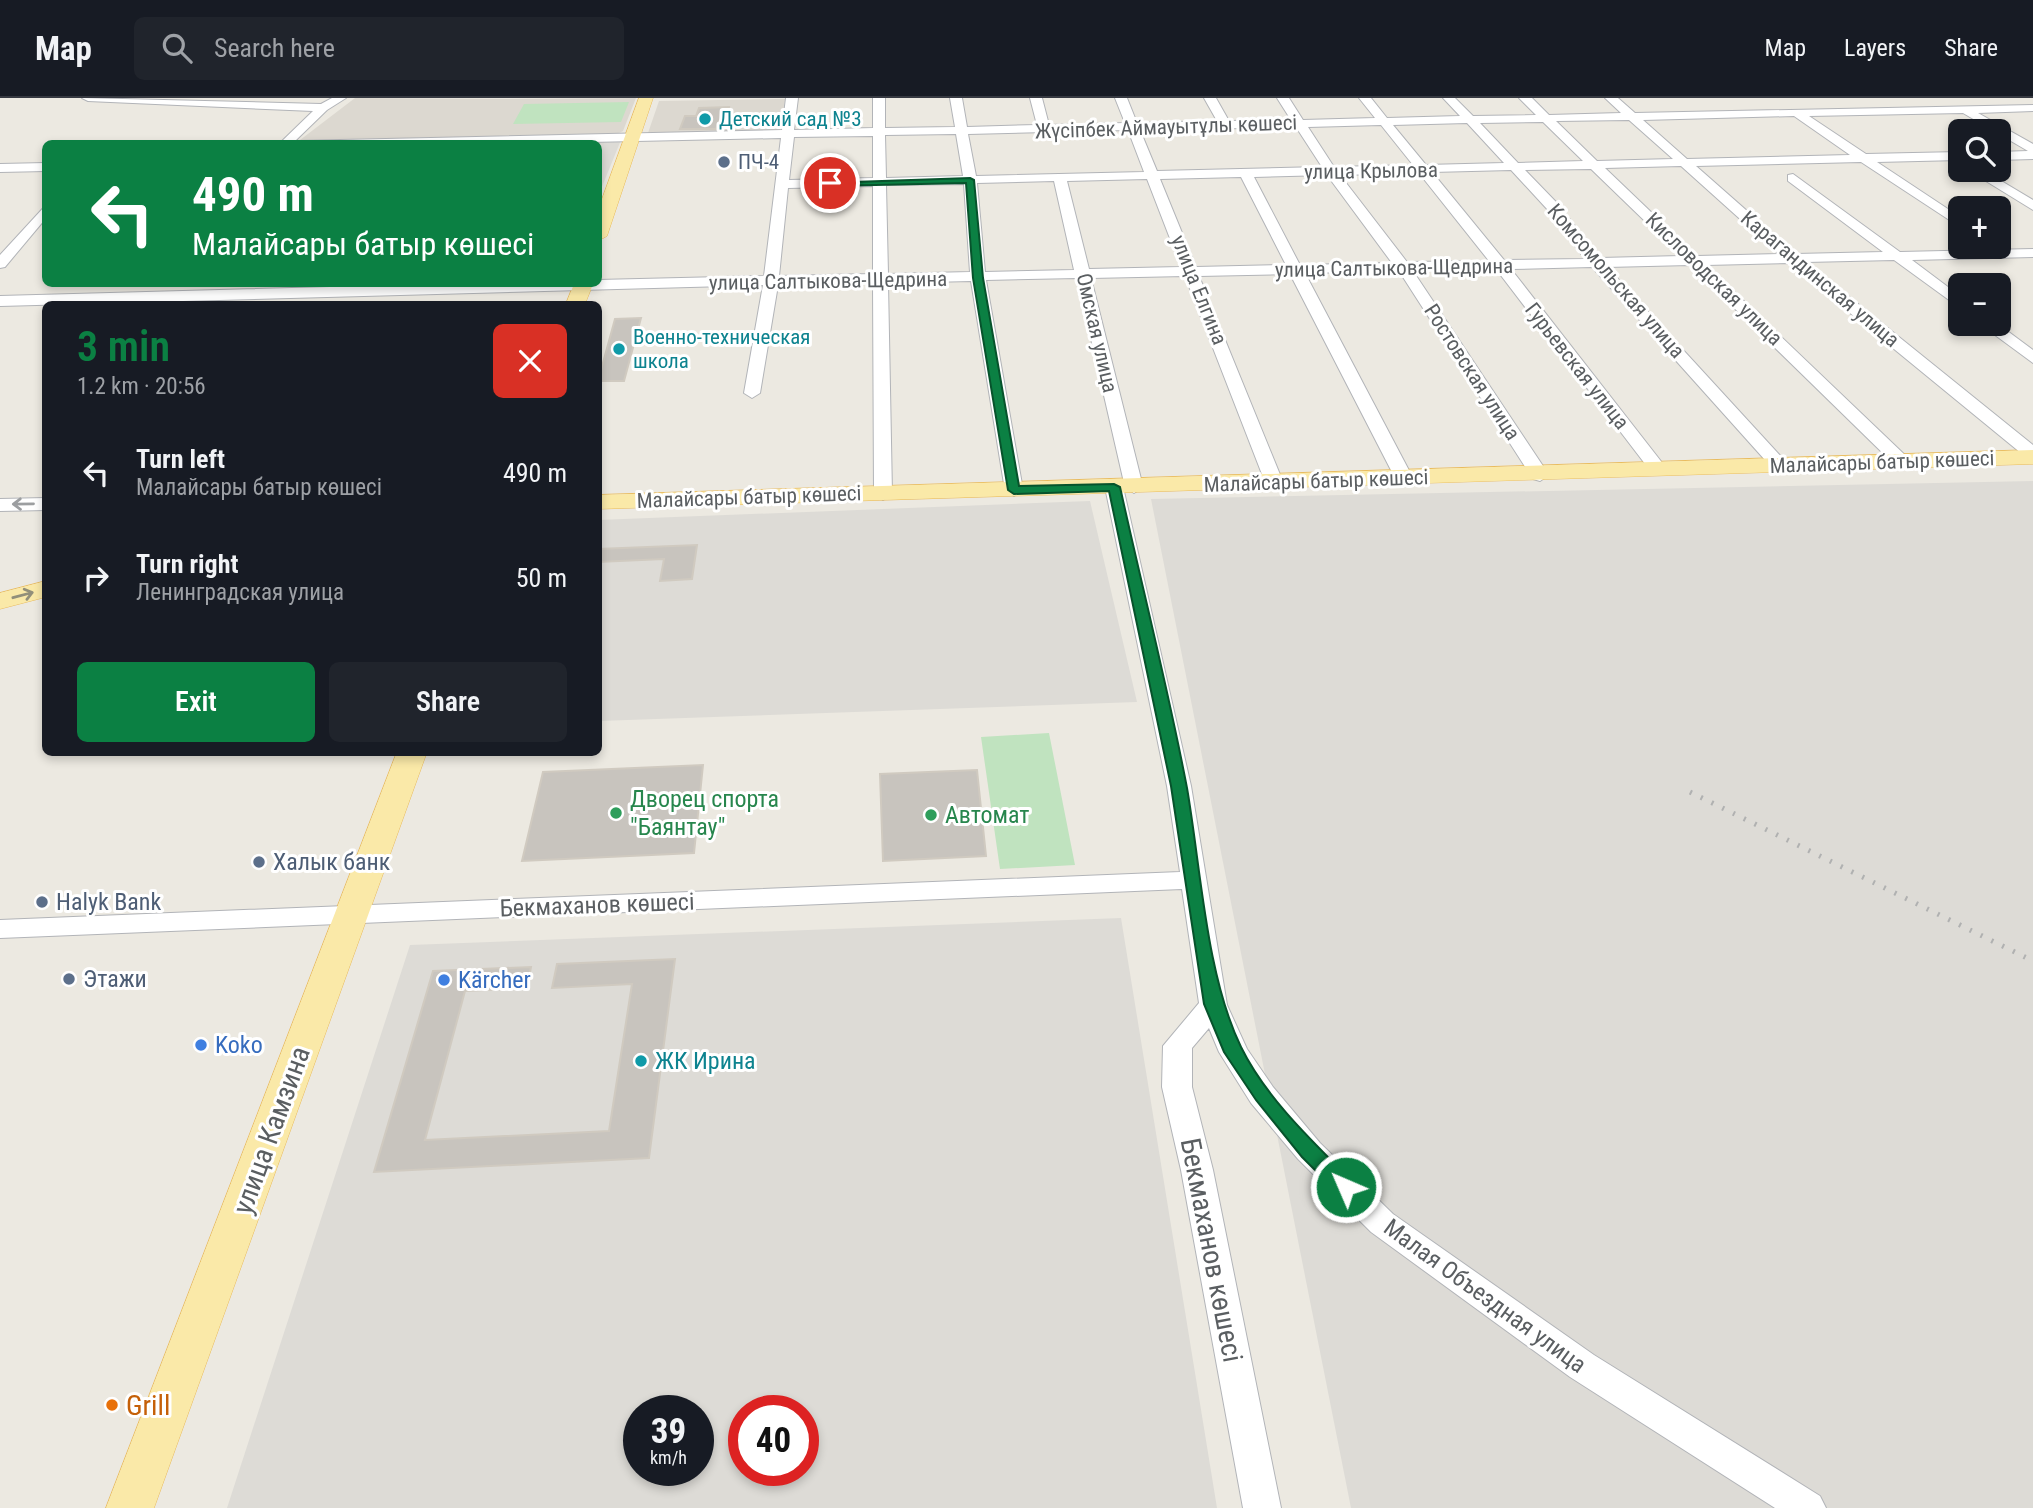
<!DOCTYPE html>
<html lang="en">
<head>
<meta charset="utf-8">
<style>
	body { margin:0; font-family:"Roboto Condensed",sans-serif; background:#20242c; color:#f1f3f6; height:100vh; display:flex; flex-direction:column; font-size:26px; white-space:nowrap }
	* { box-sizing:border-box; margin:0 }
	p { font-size:23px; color:#9ea1a6 }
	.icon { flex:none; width:38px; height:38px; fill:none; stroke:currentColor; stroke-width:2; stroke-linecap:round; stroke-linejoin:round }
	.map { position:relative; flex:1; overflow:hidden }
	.sheet { position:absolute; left:42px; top:203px; width:560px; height:455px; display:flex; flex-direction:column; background:#171b24; border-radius:10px; box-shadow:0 4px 10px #0003 }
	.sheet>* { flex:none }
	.top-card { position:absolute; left:42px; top:42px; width:560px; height:147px; border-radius:10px; box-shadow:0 4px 10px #0003; background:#0b8043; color:#fff; overflow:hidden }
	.buttons { position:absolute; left:1948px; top:21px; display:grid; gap:14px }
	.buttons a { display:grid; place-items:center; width:63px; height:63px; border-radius:10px; background:#171b24; box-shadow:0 4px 10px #0003; font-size:35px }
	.speed { position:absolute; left:623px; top:1297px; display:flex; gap:14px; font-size:35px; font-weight:700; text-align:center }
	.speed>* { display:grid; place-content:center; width:91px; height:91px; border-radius:50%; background:#171b24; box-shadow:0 4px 10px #0003; line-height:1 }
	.speed small { font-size:18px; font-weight:400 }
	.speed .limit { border:10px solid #d22; background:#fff; color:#111 }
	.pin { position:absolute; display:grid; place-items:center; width:60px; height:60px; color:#fff; margin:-30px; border:4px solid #fff; border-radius:50%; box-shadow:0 2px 7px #0007 }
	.me { position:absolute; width:77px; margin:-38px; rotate:315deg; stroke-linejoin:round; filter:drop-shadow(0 0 5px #0008) }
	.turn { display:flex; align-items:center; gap:24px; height:147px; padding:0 35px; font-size:32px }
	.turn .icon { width:91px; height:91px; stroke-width:2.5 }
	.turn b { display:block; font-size:49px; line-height:60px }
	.round { display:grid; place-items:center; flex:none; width:74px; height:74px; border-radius:10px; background:#20242c }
	.head { display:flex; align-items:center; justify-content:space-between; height:119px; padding:0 35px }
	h1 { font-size:42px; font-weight:600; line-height:52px; color:#0b8043 }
	.primary-button { display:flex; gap:14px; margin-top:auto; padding:14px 35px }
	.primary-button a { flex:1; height:80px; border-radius:10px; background:#0b8043; color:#fff; font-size:28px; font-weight:600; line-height:80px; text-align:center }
	.primary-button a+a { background:#20242c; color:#f1f3f6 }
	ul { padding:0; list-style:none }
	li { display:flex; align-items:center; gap:21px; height:105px; padding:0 35px }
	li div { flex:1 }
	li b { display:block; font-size:26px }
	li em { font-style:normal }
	header { display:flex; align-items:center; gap:42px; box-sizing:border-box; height:98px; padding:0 35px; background:#171b24; border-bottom:2px solid #363941 }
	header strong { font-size:33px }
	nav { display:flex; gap:38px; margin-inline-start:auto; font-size:24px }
	.search { width:490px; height:63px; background:#20242c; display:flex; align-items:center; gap:18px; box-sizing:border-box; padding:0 24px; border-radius:10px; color:#9ea1a6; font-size:26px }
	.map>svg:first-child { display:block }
</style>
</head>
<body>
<header>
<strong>Map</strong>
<div class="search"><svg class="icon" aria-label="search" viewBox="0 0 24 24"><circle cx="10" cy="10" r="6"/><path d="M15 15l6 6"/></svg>Search here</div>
<nav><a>Map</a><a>Layers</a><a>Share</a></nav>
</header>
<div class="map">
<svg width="2033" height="1410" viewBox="0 0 2033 1410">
	<rect width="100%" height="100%" fill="#ece9e1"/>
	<path fill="#dddbd6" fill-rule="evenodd" d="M621,42L599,96L598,46H534Z
		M2033,383V1410H1351L1151,401Z
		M1090,403L1137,604L599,623L598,422Z
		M1121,820L1217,1410H227L410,847ZM639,1312H698V1372H639ZM744,1312H803V1372H744Z"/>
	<path fill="#dcd8d0" d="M355,0L508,1L636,0L623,33L617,36L300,42Z
		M785,1L780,33L648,35L659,3Z"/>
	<path fill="#c0e3bf" d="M629,4L621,24L513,26L524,6Z
		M1049,635L1075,767L1000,771L981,639Z"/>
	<path fill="#c8c4be" stroke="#d0cac0" stroke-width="2" d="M729,9L725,23H719L716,31H680L685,18H696L699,10Z
		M641,220L624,283H598L615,221Z
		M697,447L692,481L660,483L664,461L598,464V451Z
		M703,667L694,755L522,763L543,674Z
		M977,672L986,758L883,763L880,676Z
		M675,861L649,1060L374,1074L433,873L531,869L527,890L465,893L425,1042L609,1033L632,886L552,890L557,866Z"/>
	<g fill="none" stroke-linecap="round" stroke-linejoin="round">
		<defs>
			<path id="minor" d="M82,0L321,6L332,0H346L327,12L295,43L782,32L786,0H798L794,32L873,30V0H885V30L955,29L950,0H962L967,29L1037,27L1030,0H1042L1049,27L1125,25L1115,0H1127L1137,25L1217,23L1204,0H1216L1229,23L1291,22L1277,0H1289L1303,22L1375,20L1359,0H1371L1387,20L1460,18L1443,0H1455L1473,18L1536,17L1519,0H1532L1549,17L1621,15L1605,0H1618L1635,15L2033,7V13L1978,15L2033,46V61L1998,62V54L2028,53L1963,15L1809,18L1866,56L1960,54V62L1877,64L1960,119V129L1861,64L1696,68L1796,156L1883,154L1788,83V77L1793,76L1900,154L2033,151V159L1912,162L1960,198V210L1894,162L1806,164L2033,347V361L2027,360L1789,165L1706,167L1907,359L1910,363L1907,367H1895L1690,167L1607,169L1786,364L1789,368L1786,372H1774L1592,169L1511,171L1667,371L1664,375H1652L1496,171L1413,173L1549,377L1540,383L1533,381L1399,173L1305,175L1413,380L1404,386L1395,380L1290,176L1199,178L1283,384L1274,390L1265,384L1185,178L1091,180L1143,389L1134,395L1125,389L1077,180L986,182L1023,392L1014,398L1005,392L971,183L888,185L892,396L883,402L874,396L873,185L778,187L760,295L752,300L744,295L763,187L0,208V198L443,186H598V182L764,178L781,40L499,46H279L313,13L88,3ZM1794,18L1850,57L1687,61L1643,22ZM1629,22L1673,61L1597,63L1556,23ZM1543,24L1583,63L1518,65L1480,25ZM1467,25L1504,65L1426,67L1393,27ZM1381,27L1413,67L1334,69L1308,29ZM1296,29L1322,69L1157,73L1140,32ZM1128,32L1144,74L976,78L968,36ZM956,36L963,78L886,80L885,37ZM873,38V80L789,82L794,39ZM1681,68L1779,156L1697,158L1605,70ZM1591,71L1681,158L1600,160L1557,105L1525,72ZM1511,72L1547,111L1585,161L1504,162L1432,74ZM1419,75L1489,163L1407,164L1340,77ZM1327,77L1392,165L1300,167L1254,79ZM1241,79L1286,167L1196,169L1160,81ZM1147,81L1181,169L1089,171L1067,83ZM1054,83L1074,172L985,174L977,85ZM964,86L970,174L888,176L886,87ZM873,88V176L779,178L788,90Z
				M46,65V73L0,74V66Z
				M1968,72H1983L2033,102V112Z
				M46,107V120L5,169L0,170V157Z
				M1980,226H1998L2033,252V265Z
				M1114,383L1123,389L1191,688L1227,907L1247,951L1273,989L1320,1045L1393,1116L1594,1257L1820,1398L1826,1410H1775L1570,1279L1371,1134L1298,1061L1251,1005L1219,954L1209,930L1192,950V989L1213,1072L1281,1410H1243L1181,1072L1162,989L1163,948L1199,905L1182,791L0,840V822L1180,774L1167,688L1105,389Z
				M46,400V412L0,413V401Z"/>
			<path id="major" d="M639,0H653L607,138L598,143V112Z
				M574,186H593L585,206H566Z
				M2033,352V366L598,411V397Z
				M46,483V499L0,511V495Z
				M397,654H427L154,1410H106Z"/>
		</defs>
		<use href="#minor" stroke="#b2b4b8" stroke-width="2"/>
		<use href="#major" stroke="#e9bb5d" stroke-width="1"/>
		<use href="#minor" fill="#fff" fill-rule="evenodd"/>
		<use href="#major" fill="#fae9a8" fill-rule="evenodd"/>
		<path stroke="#b0b1b1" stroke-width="5" stroke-dasharray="2 10" stroke-linecap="butt" d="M1690,694L2033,863"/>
	</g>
	<defs><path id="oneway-shaft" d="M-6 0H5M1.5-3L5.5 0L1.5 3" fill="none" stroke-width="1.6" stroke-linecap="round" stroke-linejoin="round" transform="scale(1.75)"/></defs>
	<use stroke="#9c9ea0" href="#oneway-shaft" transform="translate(23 406) rotate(179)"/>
	<use stroke="#928f7a" href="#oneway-shaft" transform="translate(23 497) rotate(-15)"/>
	<path fill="#0b8043" stroke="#07532c" stroke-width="2" d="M970,80L974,82L983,180L1019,388L1114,386L1120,389C1142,489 1168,590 1187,690C1201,771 1206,877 1241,949C1266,1000 1313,1044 1353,1084L1356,1089L1353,1095H1338L1302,1059L1256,1002L1224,954L1204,906L1171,688L1109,393L1014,396L1008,392L973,180L966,85L830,88L826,85Z"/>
	<g fill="#0f9aa8" stroke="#fff" stroke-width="2.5">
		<circle cx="705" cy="21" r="7"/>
		<circle cx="619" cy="251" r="7"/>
		<circle cx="641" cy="963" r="7"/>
	</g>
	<g fill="#5c6f8a" stroke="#fff" stroke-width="2.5">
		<circle cx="724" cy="64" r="7"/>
		<circle cx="259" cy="764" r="7"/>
		<circle cx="42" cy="804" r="7"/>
		<circle cx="69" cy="881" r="7"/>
	</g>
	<g fill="#2e9e5b" stroke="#fff" stroke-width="2.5">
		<circle cx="616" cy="715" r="7"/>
		<circle cx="931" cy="717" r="7"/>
	</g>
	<g fill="#3f7fe0" stroke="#fff" stroke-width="2.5">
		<circle cx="444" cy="882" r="7"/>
		<circle cx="201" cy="947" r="7"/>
	</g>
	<circle fill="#e8710a" stroke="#fff" stroke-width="2.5" cx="112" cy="1307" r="7"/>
	<g text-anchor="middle" stroke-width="6" stroke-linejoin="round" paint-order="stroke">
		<g font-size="21" fill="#0d838f" stroke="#fff" text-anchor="start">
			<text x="719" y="28">Детский сад №3</text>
			<text x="633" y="246">Военно-техническая<tspan x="633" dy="24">школа</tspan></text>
		</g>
		<g font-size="21" fill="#5a5e61" stroke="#fff">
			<text transform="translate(1166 29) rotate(-2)" y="7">Жүсіпбек Аймауытұлы көшесі</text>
			<text transform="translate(1371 73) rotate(-1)" y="7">улица Крылова</text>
			<text transform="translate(1394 170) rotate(-1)" y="7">улица Салтыкова-Щедрина</text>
			<text transform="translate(1714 181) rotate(44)" y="7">Кисловодская улица</text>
			<text transform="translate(1820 181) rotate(40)" y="7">Карагандинская улица</text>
			<text transform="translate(828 183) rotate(-1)" y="7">улица Салтыкова-Щедрина</text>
			<text transform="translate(1616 183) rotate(49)" y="7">Комсомольская улица</text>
			<text transform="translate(1199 192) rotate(68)" y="7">улица Елгина</text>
			<text transform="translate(1097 235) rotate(77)" y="7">Омская улица</text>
			<text transform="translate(1577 268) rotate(52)" y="7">Гурьевская улица</text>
			<text transform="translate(1472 274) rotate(57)" y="7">Ростовская улица</text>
			<text transform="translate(1882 364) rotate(-2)" y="7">Малайсары батыр көшесі</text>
			<text transform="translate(1316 383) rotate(-2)" y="7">Малайсары батыр көшесі</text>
			<text transform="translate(749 399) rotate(-2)" y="7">Малайсары батыр көшесі</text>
		</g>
		<g font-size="21" fill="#4e5e75" stroke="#fff" text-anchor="start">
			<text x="738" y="71">ПЧ-4</text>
		</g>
		<g font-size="24" fill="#27864d" stroke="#fff" text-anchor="start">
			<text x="630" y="709">Дворец спорта<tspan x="630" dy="28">"Баянтау"</tspan></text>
			<text x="945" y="725">Автомат</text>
		</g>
		<g font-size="24" fill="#4e5e75" stroke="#fff" text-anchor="start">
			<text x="273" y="772">Халык банк</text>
			<text x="56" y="812">Halyk Bank</text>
			<text x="83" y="889">Этажи</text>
		</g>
		<g font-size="24" fill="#5a5e61" stroke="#fff">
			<text transform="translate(597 807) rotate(-2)" y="8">Бекмаханов көшесі</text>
			<text transform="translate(1485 1198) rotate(36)" y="8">Малая Объездная улица</text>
		</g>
		<g font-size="24" fill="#366cbe" stroke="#fff" text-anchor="start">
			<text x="458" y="890">Kärcher</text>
			<text x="215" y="955">Koko</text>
		</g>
		<g font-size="24" fill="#0d838f" stroke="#fff" text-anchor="start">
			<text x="655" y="971">ЖК Ирина</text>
		</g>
		<g font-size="28" fill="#5a5e61" stroke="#fff">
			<text transform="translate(271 1032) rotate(-70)" y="10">улица Камзина</text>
			<text transform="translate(1212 1152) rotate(79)" y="10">Бекмаханов көшесі</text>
		</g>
		<g font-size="28" fill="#c56008" stroke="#fff" text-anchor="start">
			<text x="126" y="1317">Grill</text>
		</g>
	</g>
</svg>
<div class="buttons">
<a><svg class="icon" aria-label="search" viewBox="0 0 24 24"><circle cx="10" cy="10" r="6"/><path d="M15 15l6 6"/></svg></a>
<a>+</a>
<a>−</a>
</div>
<div class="speed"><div>39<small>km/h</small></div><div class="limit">40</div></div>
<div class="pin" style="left:830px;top:85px;background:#d93025"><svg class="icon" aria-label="arrive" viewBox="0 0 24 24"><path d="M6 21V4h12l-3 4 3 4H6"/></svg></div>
<svg class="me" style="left:1346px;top:1089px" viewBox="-20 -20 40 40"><circle r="17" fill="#0b8043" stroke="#fff" stroke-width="3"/><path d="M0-11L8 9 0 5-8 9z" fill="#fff"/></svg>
<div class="top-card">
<div class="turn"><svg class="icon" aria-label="left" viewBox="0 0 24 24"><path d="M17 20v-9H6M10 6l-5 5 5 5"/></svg><div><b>490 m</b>Малайсары батыр көшесі</div></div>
</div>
<section class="sheet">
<div class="head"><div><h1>3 min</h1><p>1.2 km · 20:56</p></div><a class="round" style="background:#d93025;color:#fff"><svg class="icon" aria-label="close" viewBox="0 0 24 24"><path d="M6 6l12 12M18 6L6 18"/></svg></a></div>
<ul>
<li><svg class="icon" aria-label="left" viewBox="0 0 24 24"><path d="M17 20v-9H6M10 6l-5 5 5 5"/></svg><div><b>Turn left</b><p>Малайсары батыр көшесі</p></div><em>490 m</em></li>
<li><svg class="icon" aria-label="right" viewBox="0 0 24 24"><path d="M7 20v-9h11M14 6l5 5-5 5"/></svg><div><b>Turn right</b><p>Ленинградская улица</p></div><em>50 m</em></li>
</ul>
<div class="primary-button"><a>Exit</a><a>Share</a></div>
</section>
</div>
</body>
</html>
